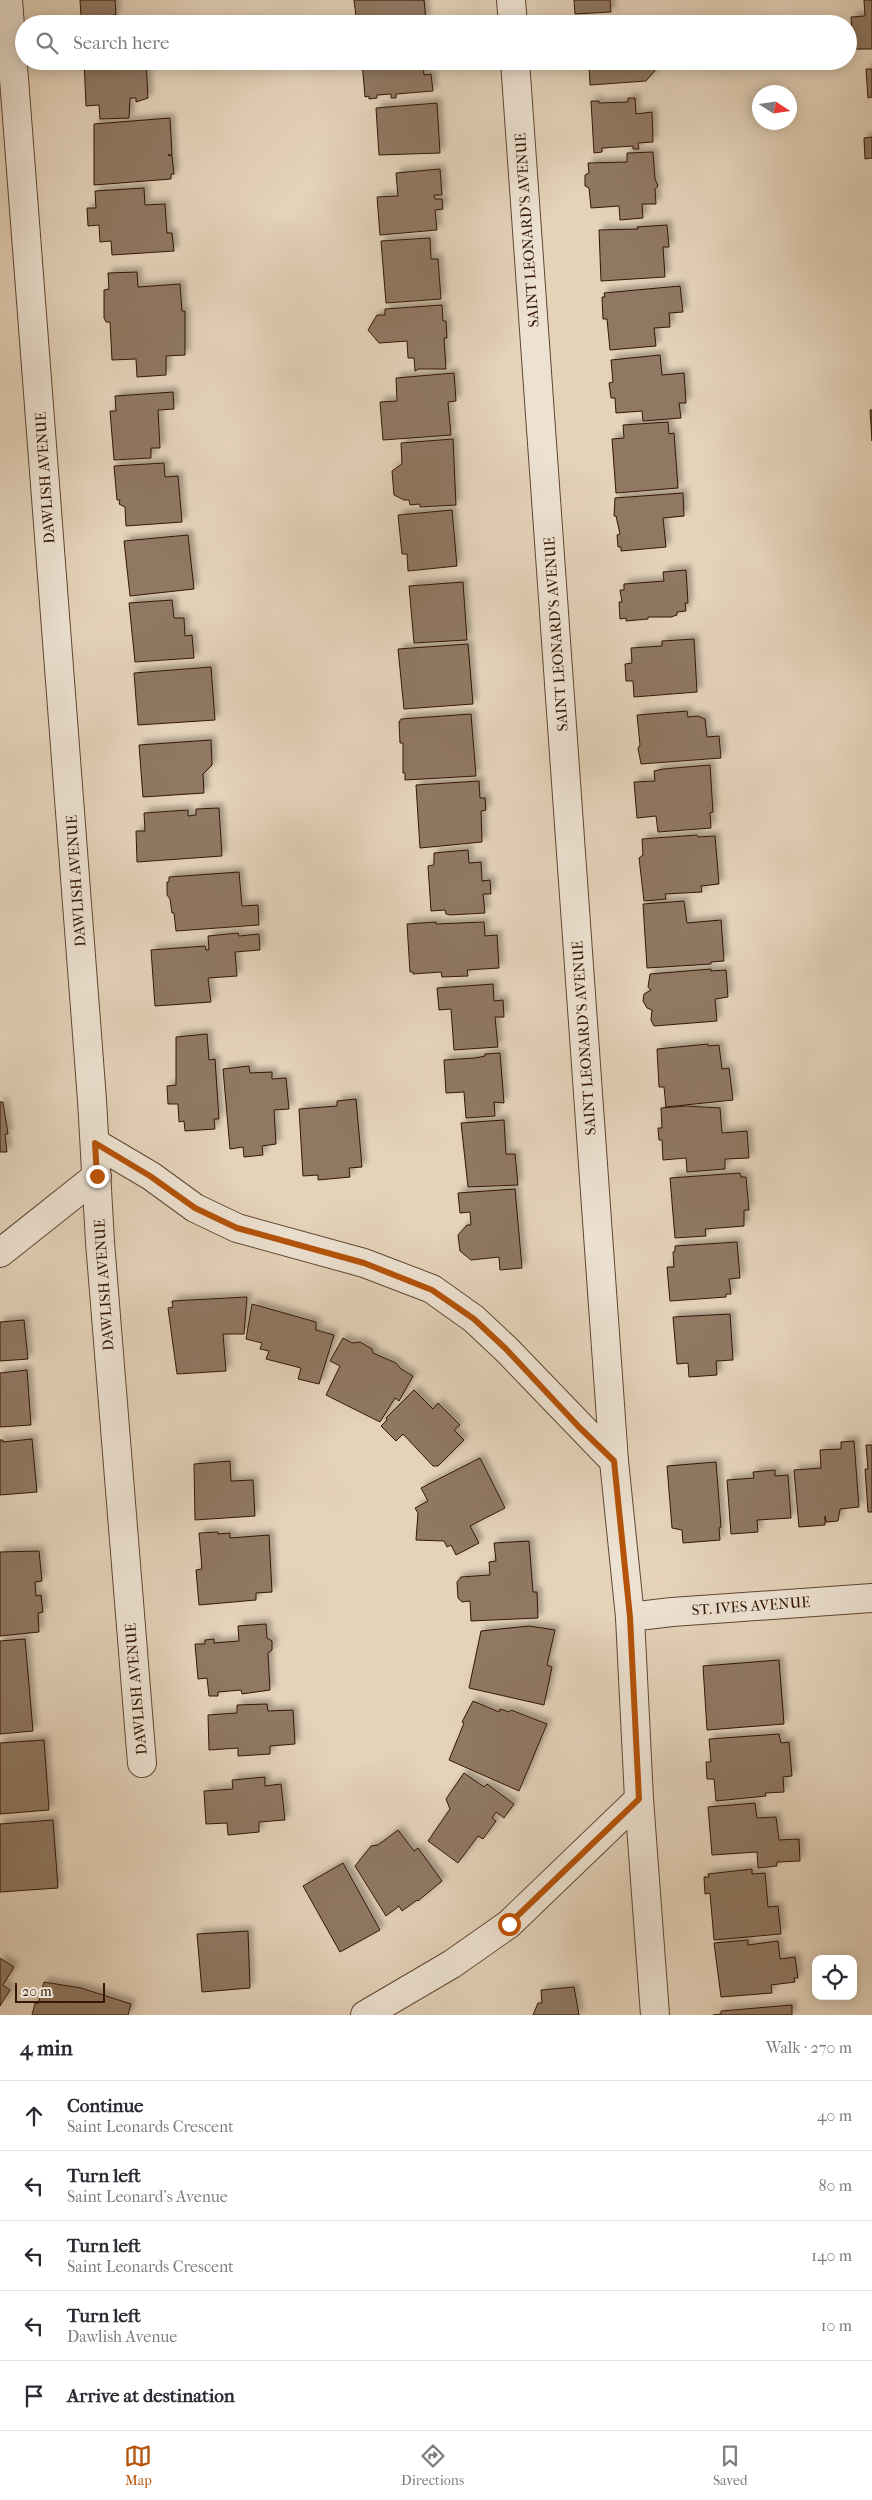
<!DOCTYPE html>
<meta charset="utf-8">
<style>
:root{--surface:#fff;--page:#f2f2f3;--text:#2b2b33;--muted:#7c7c81;--line:#e1e1e2;--accent:#b45309}
body{margin:0;font-family:"IM FELL French Canon",serif;background:var(--page);color:var(--text)}
.controls{position:absolute;right:15px;bottom:15px;display:grid;overflow:hidden;border-radius:10px;box-shadow:0 2px 12px #0003}
.controls button{width:45px;height:45px;display:grid;place-items:center;padding:0;border:0;border-bottom:1px solid var(--line);background:var(--surface);color:var(--text);font:25px sans-serif}
.compass{position:absolute;left:752px;top:85px;width:45px;height:45px;border-radius:50%;background:var(--surface);box-shadow:0 2px 12px #0003;rotate:102deg}
.scale{position:absolute;left:15px;bottom:12px;width:90px;box-sizing:border-box;padding-left:5px;border:2px solid #341704;border-top:0;font-size:14px;line-height:18px;white-space:nowrap;color:#341704;-webkit-text-stroke:4px #ede2d2;paint-order:stroke}
.stop{position:absolute;width:15px;height:15px;margin:-11px;border:4px solid #b45309;border-radius:50%;background:#fff}
.stop.end{background:#b45309;border-color:#fff;box-shadow:0 1px 5px #0008}
.list{margin:0;padding:0;list-style:none}
h2{display:flex;justify-content:space-between;align-items:center;height:65px;margin:0;padding:0 20px;font-size:21px}
h2 small{font-size:16px;font-weight:400;color:var(--muted)}
.list li{display:grid;grid-template-columns:32px 1fr auto;gap:15px;align-items:center;box-sizing:border-box;height:70px;padding:0 20px;border-top:1px solid var(--line)}
.list b{display:block;font-size:19px;white-space:nowrap}
.list p{margin:0;font-size:16px;white-space:nowrap;color:var(--muted)}
.list em{font-size:16px;font-style:normal;color:var(--muted)}
.icon{flex:none;width:28px;height:28px;fill:none;stroke:currentColor;stroke-width:2;stroke-linecap:round;stroke-linejoin:round}
.map{position:relative;flex:none;width:872px;height:2015px;overflow:hidden}
.search{position:absolute;background:var(--surface);box-shadow:0 2px 12px #0003;left:15px;right:15px;top:15px;height:55px;display:flex;align-items:center;gap:12px;box-sizing:border-box;padding:0 18px;border-radius:28px;color:var(--muted);font-size:19px}
.sheet{height:415px;background:var(--surface)}
nav{display:flex;justify-content:space-around;align-items:center;box-sizing:border-box;height:70px;border-top:1px solid var(--line);background:var(--surface);font-size:14px;color:var(--muted)}
nav a{display:grid;justify-items:center;gap:2px}
nav .on{color:var(--accent)}
.map>svg:first-child{display:block}
</style>
<div class="map">
<svg width="872" height="2015" viewBox="0 0 872 2015">
<defs>
<filter id="shadow"><feDropShadow dx="4.5" dy="-4.5" stdDeviation="2.5" flood-color="#0004"/></filter>
</defs>
<rect width="100%" height="100%" fill="#e4d2b9"/>
<filter id="stains"><feTurbulence type="fractalNoise" baseFrequency=".004" numOctaves="4"/><feColorMatrix values="0 0 0 0 .2 0 0 0 0 .09 0 0 0 0 .02 0 0 0 .5 -.17"/></filter>
<radialGradient id="worn" r=".72"><stop offset=".6" stop-color="#630" stop-opacity="0"/><stop offset="1" stop-color="#630" stop-opacity=".3"/></radialGradient>
<!-- building -->
<g fill="#907862" stroke="#341704" filter="url(#shadow)">
<polygon points="80,0 115,0 116,15 113,15 113,21 90,23 89,17 81,17"/>
<polygon points="354,0 424,0 426,20 357,24"/>
<polygon points="574,0 610,0 611,12 575,14"/>
<polygon points="864,0 872,0 872,49 853,49 851,17 865,16"/>
<polygon points="84,61 146,61 148,98 136,102 136,98 130,98 129,118 100,119 99,105 86,106"/>
<polygon points="362,61 423,61 424,75 431,74 433,91 396,94 396,98 391,98 391,94 377,95 377,98 369,99 369,96 365,97"/>
<polygon points="582,61 663,61 646,81 590,85 589,64 582,65"/>
<polygon points="866,69 872,69 872,97 868,98"/>
<polygon points="628,98 635,98 636,114 652,112 653,142 638,143 639,149 633,149 633,146 602,148 602,152 594,153 591,101 599,101 599,103 628,102"/>
<polygon points="437,103 440,153 379,155 376,108"/>
<polygon points="170,118 172,155 168,155 172,156 174,174 171,174 171,179 94,185 94,124"/>
<polygon points="872,137 872,158 865,159 864,138"/>
<polygon points="653,152 655,179 658,186 655,189 656,204 642,204 643,218 620,220 619,206 591,208 589,188 585,186 585,175 589,173 588,163 627,162 627,153"/>
<polygon points="440,169 442,195 434,195 435,199 442,199 443,209 435,210 437,230 380,235 377,197 398,196 396,173"/>
<polygon points="144,188 145,205 165,204 167,233 172,233 174,251 112,255 111,241 100,242 99,225 88,226 87,208 96,208 95,191"/>
<polygon points="667,225 669,247 663,247 665,277 601,281 599,230 638,229 637,227"/>
<polygon points="430,238 431,259 438,259 441,299 386,303 381,241"/>
<polygon points="137,272 138,287 180,284 182,311 185,311 185,355 166,356 166,375 137,377 136,359 112,360 110,322 106,322 104,318 104,290 109,289 108,273"/>
<polygon points="680,286 683,312 669,313 670,327 654,328 656,346 610,350 607,319 603,319 602,297 605,297 604,293"/>
<polygon points="442,305 443,321 446,321 447,338 444,338 446,369 419,369 415,371 414,358 408,358 407,341 379,343 368,330 377,315 385,315 385,309"/>
<polygon points="660,355 662,375 684,373 686,403 679,403 681,418 643,421 642,411 616,413 615,398 611,398 609,383 613,382 611,360"/>
<polygon points="454,373 456,401 448,402 451,435 383,440 380,402 397,401 396,378"/>
<polygon points="173,392 174,409 158,410 160,448 151,448 151,458 114,460 110,411 116,411 115,396"/>
<polygon points="870,410 872,410 872,441"/>
<polygon points="668,422 669,434 674,433 678,488 616,493 612,439 624,438 623,425"/>
<polygon points="453,439 456,505 420,507 420,504 410,505 409,500 404,500 394,495 392,471 402,464 401,443"/>
<polygon points="164,463 165,477 178,476 182,522 126,526 125,507 119,504 120,500 117,500 114,466"/>
<polygon points="683,493 684,516 663,518 666,547 621,551 621,547 618,547 617,535 620,534 616,516 614,516 615,498"/>
<polygon points="452,510 457,566 408,571 407,554 402,554 398,515"/>
<polygon points="188,535 194,589 130,596 124,541"/>
<polygon points="686,570 688,603 685,603 686,611 677,612 677,615 671,617 648,617 648,619 626,621 626,618 620,619 619,602 622,602 620,590 624,590 624,584 664,581 663,572"/>
<polygon points="463,582 467,640 414,643 409,586"/>
<polygon points="172,600 174,618 184,618 185,636 192,635 194,658 135,662 129,603"/>
<polygon points="694,639 697,692 634,697 633,681 626,681 625,664 632,663 631,648 662,646 662,641"/>
<polygon points="468,644 473,704 404,709 398,649"/>
<polygon points="211,667 215,720 138,725 134,673"/>
<polygon points="687,711 688,717 698,716 705,719 707,737 719,736 721,758 641,764 638,748 640,745 637,715"/>
<polygon points="471,714 476,776 405,780 405,773 403,773 403,743 400,743 399,722 401,719"/>
<polygon points="211,740 212,765 203,774 204,793 143,797 139,745"/>
<polygon points="710,765 713,812 710,813 711,828 658,832 656,816 637,818 634,782 655,781 654,771 663,769"/>
<polygon points="479,781 480,798 485,798 486,810 481,811 482,842 420,848 416,785"/>
<polygon points="219,808 222,856 137,862 136,831 145,831 144,813 188,810 188,816 196,815 196,809"/>
<polygon points="697,835 698,837 715,836 719,884 701,886 702,892 665,894 666,899 644,901 639,858 643,855 642,839"/>
<polygon points="468,850 469,863 481,862 482,881 490,880 491,894 483,894 485,913 450,915 446,914 445,910 431,911 428,866 434,865 434,853"/>
<polygon points="239,872 242,906 258,905 259,925 176,931 174,913 172,913 170,899 167,895 167,882 169,882 169,877"/>
<polygon points="684,901 687,923 721,920 724,961 711,962 711,964 647,968 643,904"/>
<polygon points="436,922 436,924 484,922 485,936 497,935 499,968 467,970 468,976 442,977 441,972 413,974 413,972 410,972 407,924"/>
<polygon points="238,933 239,936 259,934 260,950 235,952 237,976 208,978 211,1002 155,1006 151,950 205,946 206,950 209,950 208,936"/>
<polygon points="711,969 711,971 726,970 728,997 715,999 717,1021 654,1026 651,1020 652,1010 647,1008 643,1001 644,994 651,990 648,987 650,974"/>
<polygon points="493,984 494,1001 503,1000 504,1017 495,1017 498,1047 454,1050 451,1009 439,1010 437,988"/>
<polygon points="207,1034 209,1060 215,1059 219,1119 214,1119 215,1129 185,1131 184,1121 179,1122 178,1104 168,1104 167,1086 176,1085 176,1037"/>
<polygon points="708,1044 708,1046 719,1045 722,1069 729,1068 733,1100 666,1107 664,1087 659,1087 657,1049"/>
<polygon points="500,1053 504,1103 494,1102 495,1116 466,1118 464,1092 446,1093 444,1060 475,1058 485,1056 485,1054"/>
<polygon points="249,1066 250,1073 272,1072 272,1079 286,1078 289,1109 274,1110 276,1144 262,1146 263,1155 244,1157 243,1147 230,1149 223,1069"/>
<polygon points="356,1099 362,1167 349,1168 350,1177 318,1180 318,1175 303,1176 299,1109 337,1106 337,1101"/>
<polygon points="0,1102 3,1102 8,1134 5,1134 7,1152 0,1152"/>
<polygon points="686,1106 720,1108 722,1133 747,1131 749,1158 725,1159 725,1169 687,1172 686,1158 663,1160 662,1140 659,1140 658,1128 662,1128 661,1108"/>
<polygon points="504,1120 506,1154 515,1154 518,1185 468,1187 461,1123"/>
<polygon points="740,1173 741,1177 746,1177 749,1210 744,1210 744,1226 705,1229 706,1236 675,1238 670,1178"/>
<polygon points="515,1189 522,1268 500,1270 499,1257 471,1260 460,1251 458,1235 467,1225 471,1225 470,1212 460,1213 458,1193"/>
<polygon points="737,1242 740,1278 729,1279 731,1294 726,1294 726,1297 670,1301 667,1267 674,1267 673,1252 675,1251 675,1246"/>
<polygon points="247,1297 244,1334 223,1334 226,1371 177,1374 168,1308 173,1307 172,1301"/>
<polygon points="252,1304 316,1322 316,1330 334,1335 319,1384 298,1379 301,1368 266,1359 269,1351 260,1349 262,1343 246,1339"/>
<polygon points="730,1314 733,1360 716,1361 717,1375 689,1377 688,1363 677,1364 673,1317"/>
<polygon points="24,1320 28,1359 0,1361 0,1322"/>
<polygon points="343,1338 352,1343 360,1342 372,1349 373,1353 396,1363 401,1369 413,1376 399,1401 395,1398 380,1422 326,1395 340,1366 330,1361"/>
<polygon points="27,1370 31,1425 0,1427 0,1373"/>
<polygon points="414,1390 433,1409 438,1403 460,1425 454,1430 464,1440 438,1466 433,1466 403,1434 396,1441 381,1426 387,1420 386,1418"/>
<polygon points="32,1439 37,1492 0,1495 0,1440 3,1440 3,1442"/>
<polygon points="854,1441 859,1507 840,1509 838,1521 826,1522 825,1516 825,1525 799,1527 794,1470 821,1468 820,1450 841,1449 841,1442"/>
<polygon points="866,1445 872,1445 872,1512 868,1512 865,1469 868,1469"/>
<polygon points="480,1458 505,1508 470,1526 479,1543 456,1555 451,1545 447,1547 444,1541 416,1540 418,1513 415,1508 428,1501 421,1488"/>
<polygon points="230,1461 231,1481 253,1480 255,1516 195,1520 194,1464"/>
<polygon points="716,1462 721,1527 719,1528 720,1540 683,1543 682,1530 672,1528 667,1466"/>
<polygon points="775,1470 775,1476 788,1475 791,1518 757,1520 758,1532 731,1534 727,1480 754,1478 753,1472"/>
<polygon points="218,1532 218,1534 230,1533 230,1538 269,1535 272,1592 256,1593 256,1600 199,1605 196,1570 202,1569 199,1533"/>
<polygon points="529,1541 533,1592 537,1592 538,1618 471,1621 470,1601 462,1602 458,1598 457,1582 461,1577 490,1575 489,1562 496,1561 494,1543"/>
<polygon points="39,1551 42,1581 35,1582 36,1596 41,1595 43,1612 38,1613 39,1632 0,1636 0,1552"/>
<polygon points="266,1624 267,1638 272,1641 272,1650 268,1653 270,1690 242,1694 241,1690 218,1692 218,1696 209,1696 207,1678 198,1679 195,1644 205,1644 205,1640 214,1639 214,1643 239,1641 238,1626"/>
<polygon points="529,1626 555,1630 547,1665 552,1667 544,1705 469,1688 481,1631"/>
<polygon points="25,1639 33,1731 0,1734 0,1641"/>
<polygon points="779,1660 784,1724 707,1730 703,1666"/>
<polygon points="473,1701 499,1712 500,1709 509,1712 511,1710 547,1724 519,1791 449,1760 464,1723 462,1722"/>
<polygon points="267,1704 268,1711 293,1710 295,1744 270,1746 270,1754 238,1756 238,1748 209,1750 208,1715 237,1713 237,1705"/>
<polygon points="779,1734 781,1743 789,1742 792,1776 783,1777 784,1792 765,1793 766,1796 716,1801 714,1779 707,1779 706,1762 711,1762 709,1739"/>
<polygon points="44,1740 49,1810 0,1814 0,1743"/>
<polygon points="464,1773 484,1787 487,1784 514,1804 504,1818 496,1812 492,1818 496,1821 483,1839 478,1836 458,1863 428,1841 450,1809 446,1799"/>
<polygon points="265,1777 265,1786 281,1784 285,1820 259,1822 259,1832 228,1835 227,1823 206,1824 204,1791 233,1789 232,1780"/>
<polygon points="755,1803 757,1818 776,1817 779,1840 799,1839 800,1861 777,1862 777,1866 758,1868 757,1852 712,1855 708,1807"/>
<polygon points="53,1820 58,1888 0,1892 0,1824"/>
<polygon points="398,1830 414,1851 418,1848 442,1881 418,1901 417,1900 402,1911 399,1906 386,1916 355,1866 371,1846 378,1845"/>
<polygon points="343,1863 380,1930 340,1952 303,1886"/>
<polygon points="752,1869 752,1874 765,1873 768,1907 778,1906 781,1934 714,1940 710,1893 705,1894 704,1877 709,1877 708,1874"/>
<polygon points="248,1931 250,1988 202,1992 197,1934"/>
<polygon points="748,1940 748,1945 778,1941 780,1959 795,1957 798,1978 794,1978 795,1982 771,1985 772,1993 721,1997 714,1943"/>
<polygon points="0,1958 14,1967 3,1985 10,1990 0,2006"/>
<polygon points="44,1982 81,1988 131,2004 128,2015 32,2015 35,2003 38,2004"/>
<polygon points="574,1987 579,2015 533,2015 538,2003 542,2003 541,1990"/>
<polygon points="792,2005 792,2015 713,2015 721,2014 721,2011"/>
</g>
<g fill="none" stroke-linecap="round" stroke-linejoin="round">
<!-- minor casing -->
<g stroke="#604631" stroke-width="30">
<g id="minor">
<polyline points="8,0 92,1100 100,1242 142,1763"/>
<polyline points="511,0 513,24"/>
<polyline points="515,61 614,1461 630,1617 639,1799 655,2015"/>
<polyline points="95,1143 151,1176 195,1208 237,1228 364,1263 432,1289 474,1319 506,1349 614,1461"/>
<polyline points="0,1253 97,1176"/>
<polyline points="630,1617 672,1612 872,1598"/>
<polyline points="365,2015 452,1964 509,1924 639,1799"/>
</g>
</g>
<!-- minor -->
<use href="#minor" stroke="#ede2d2" stroke-width="28"/>
</g>
<g fill="none" stroke-linecap="round" stroke-linejoin="round">
<!-- route -->
<polyline stroke="#b45309" stroke-width="6" points="97,1176 95,1143 150,1176 195,1208 237,1228 364,1263 432,1290 474,1319 506,1349 579,1427 614,1461 630,1617 639,1799 509,1924"/>
</g>
<g text-anchor="middle" stroke-width="5" stroke-linejoin="round" paint-order="stroke">
<!-- street labels -->
<g font-size="15" fill="#341704" stroke="#ede2d2">
<text transform="translate(527 230) rotate(-94)" y="5">SAINT LEONARD'S AVENUE</text>
<text transform="translate(45 478) rotate(-94)" y="5">DAWLISH AVENUE</text>
<text transform="translate(556 634) rotate(-94)" y="5">SAINT LEONARD'S AVENUE</text>
<text transform="translate(76 881) rotate(-94)" y="5">DAWLISH AVENUE</text>
<text transform="translate(584 1038) rotate(-94)" y="5">SAINT LEONARD'S AVENUE</text>
<text transform="translate(104 1285) rotate(-94)" y="5">DAWLISH AVENUE</text>
<text transform="translate(751 1606) rotate(-4)" y="5">ST. IVES AVENUE</text>
<text transform="translate(136 1689) rotate(-95)" y="5">DAWLISH AVENUE</text>
</g>
</g>
<rect width="100%" height="100%" filter="url(#stains)"/>
<rect width="100%" height="100%" fill="url(#worn)"/>
</svg>
<div class="controls">
<button><svg class="icon" aria-label="locate" viewBox="0 0 24 24"><circle cx="12" cy="12" r="6"/><path d="M12 2v4M12 18v4M2 12h4M18 12h4"/></svg></button>
</div>
<svg class="compass" viewBox="-18 -18 36 36"><path d="M0-13l5 13h-10z" fill="#e53935"/><path d="M0 13l5-13h-10z" fill="#7c7c81"/></svg>
<div class="scale">20 m</div>
<div class="stop" style="left:509px;top:1924px"></div>
<div class="stop end" style="left:97px;top:1176px"></div>
<div class="search"><svg class="icon" aria-label="search" viewBox="0 0 24 24"><circle cx="10" cy="10" r="6"/><path d="M15 15l6 6"/></svg>Search here</div>
</div>
<section class="sheet">
<h2>4 min<small>Walk · 270 m</small></h2>
<ul class="list">
<li><svg class="icon" aria-label="ahead" viewBox="0 0 24 24"><path d="M12 20V5M6 11l6-6 6 6"/></svg><div><b>Continue</b><p>Saint Leonards Crescent</p></div><em>40 m</em></li>
<li><svg class="icon" aria-label="left" viewBox="0 0 24 24"><path d="M17 20v-9H6M10 6l-5 5 5 5"/></svg><div><b>Turn left</b><p>Saint Leonard's Avenue</p></div><em>80 m</em></li>
<li><svg class="icon" aria-label="left" viewBox="0 0 24 24"><path d="M17 20v-9H6M10 6l-5 5 5 5"/></svg><div><b>Turn left</b><p>Saint Leonards Crescent</p></div><em>140 m</em></li>
<li><svg class="icon" aria-label="left" viewBox="0 0 24 24"><path d="M17 20v-9H6M10 6l-5 5 5 5"/></svg><div><b>Turn left</b><p>Dawlish Avenue</p></div><em>10 m</em></li>
<li><svg class="icon" aria-label="arrive" viewBox="0 0 24 24"><path d="M6 21V4h12l-3 4 3 4H6"/></svg><div><b>Arrive at destination</b></div></li>
</ul>
</section>
<nav>
<a class="on"><svg class="icon" aria-label="map" viewBox="0 0 24 24"><path d="M3 6l6-2 6 2 6-2v14l-6 2-6-2-6 2zM9 4v14M15 6v14"/></svg>Map</a>
<a><svg class="icon" aria-label="directions" viewBox="0 0 24 24"><path d="M12 3l9 9-9 9-9-9zM9 14v-3h6M13 9l2 2-2 2"/></svg>Directions</a>
<a><svg class="icon" aria-label="saved" viewBox="0 0 24 24"><path d="M7 4h10v16l-5-4-5 4z"/></svg>Saved</a>
</nav>
